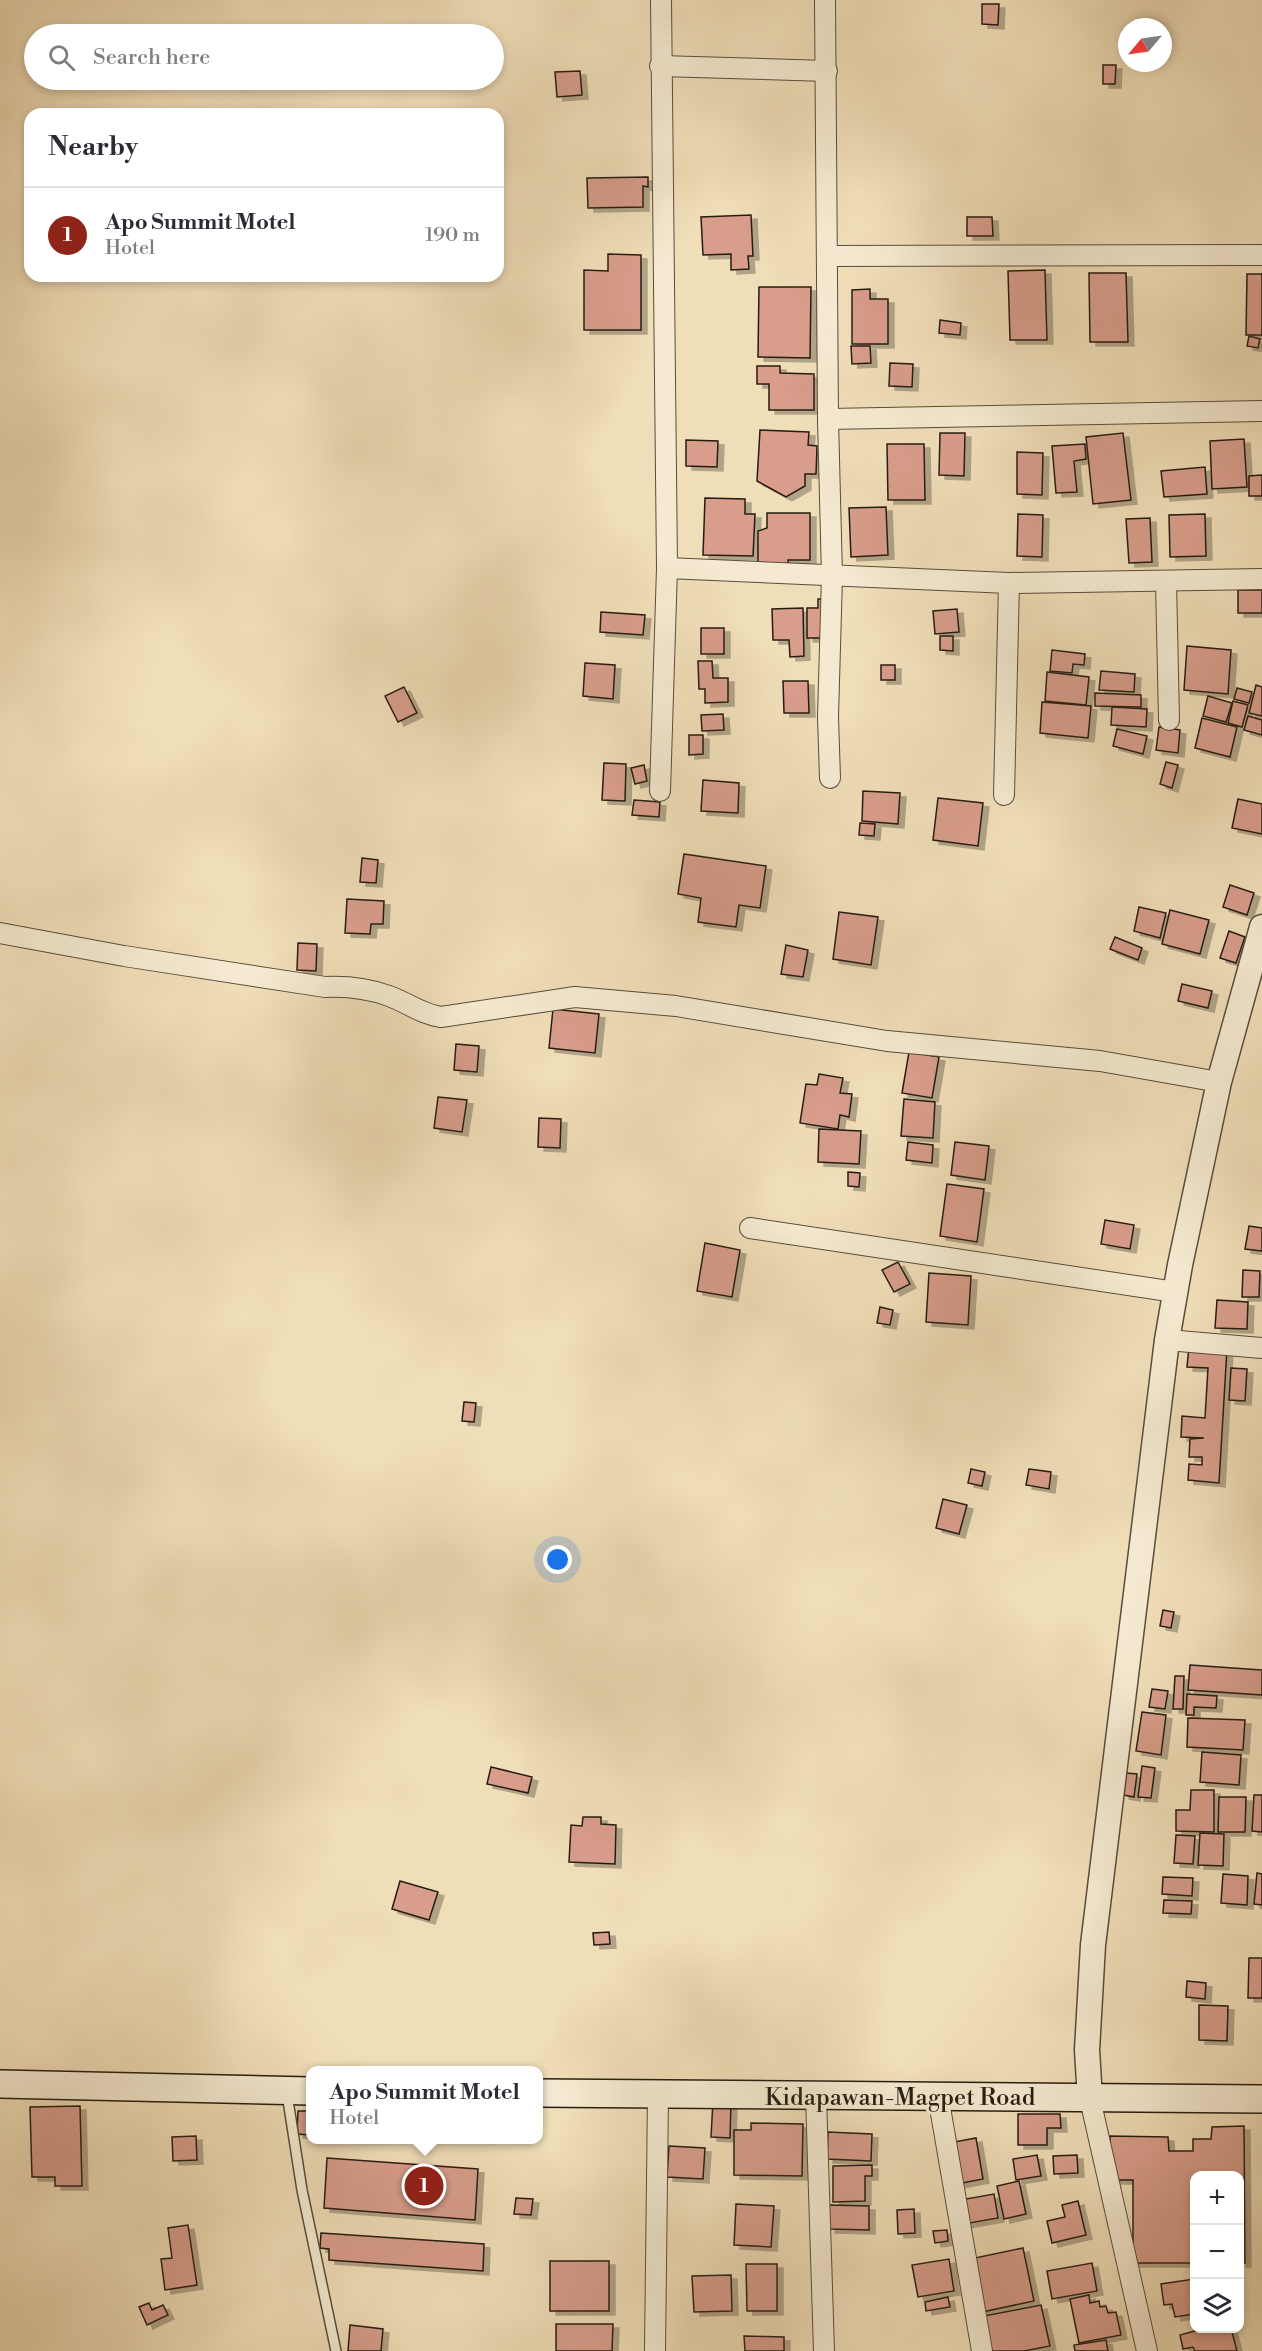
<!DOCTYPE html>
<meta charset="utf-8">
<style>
:root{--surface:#fff;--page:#f7f7f7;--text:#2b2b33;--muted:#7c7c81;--line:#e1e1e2;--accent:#8f2418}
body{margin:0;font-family:"Libre Bodoni",serif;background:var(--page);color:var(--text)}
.controls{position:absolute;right:18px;bottom:18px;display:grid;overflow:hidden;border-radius:12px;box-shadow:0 3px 9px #0003}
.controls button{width:54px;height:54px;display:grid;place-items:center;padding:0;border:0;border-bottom:2px solid var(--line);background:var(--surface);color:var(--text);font:30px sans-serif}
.compass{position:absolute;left:1118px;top:18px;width:54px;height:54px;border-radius:50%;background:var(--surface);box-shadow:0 3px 9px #0003;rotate:241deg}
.you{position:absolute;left:558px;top:1560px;width:21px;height:21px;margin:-15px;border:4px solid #fff;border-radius:50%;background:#1a73e8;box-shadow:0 0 0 9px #1a73e833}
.badge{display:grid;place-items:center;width:39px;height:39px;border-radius:50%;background:var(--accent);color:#fff;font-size:20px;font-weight:700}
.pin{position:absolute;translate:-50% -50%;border:3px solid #fff;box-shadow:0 2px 6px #0006}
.popup{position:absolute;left:306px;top:2066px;width:237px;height:78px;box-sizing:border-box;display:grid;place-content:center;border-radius:12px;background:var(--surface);filter:drop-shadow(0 2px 4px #0005);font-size:20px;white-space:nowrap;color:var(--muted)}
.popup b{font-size:22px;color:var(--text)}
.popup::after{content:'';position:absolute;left:50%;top:100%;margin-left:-12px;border:12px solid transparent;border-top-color:var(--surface)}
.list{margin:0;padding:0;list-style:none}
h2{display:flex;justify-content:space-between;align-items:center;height:78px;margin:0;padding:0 24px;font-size:26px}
h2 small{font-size:20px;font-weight:400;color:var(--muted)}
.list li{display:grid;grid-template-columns:39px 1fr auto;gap:18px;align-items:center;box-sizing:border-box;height:96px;padding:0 24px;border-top:2px solid var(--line)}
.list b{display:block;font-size:22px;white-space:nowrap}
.list p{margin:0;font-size:20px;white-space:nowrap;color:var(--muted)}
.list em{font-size:20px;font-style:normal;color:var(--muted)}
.icon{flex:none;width:33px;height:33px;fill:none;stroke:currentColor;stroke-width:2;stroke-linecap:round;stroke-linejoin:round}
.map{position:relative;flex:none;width:1262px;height:2351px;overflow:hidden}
.search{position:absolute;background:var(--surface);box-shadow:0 3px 9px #0003;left:24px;top:24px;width:480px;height:66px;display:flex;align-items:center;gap:15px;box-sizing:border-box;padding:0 21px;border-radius:33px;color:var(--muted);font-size:22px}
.panel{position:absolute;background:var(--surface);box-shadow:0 3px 9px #0003;left:24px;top:108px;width:480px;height:174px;border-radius:18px}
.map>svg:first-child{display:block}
</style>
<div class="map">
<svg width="1262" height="2351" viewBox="0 0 1262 2351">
<defs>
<filter id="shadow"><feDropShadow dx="6" dy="4" stdDeviation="0" flood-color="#0004"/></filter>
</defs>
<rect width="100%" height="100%" fill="#f0deb8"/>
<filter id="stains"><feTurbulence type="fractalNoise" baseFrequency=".00333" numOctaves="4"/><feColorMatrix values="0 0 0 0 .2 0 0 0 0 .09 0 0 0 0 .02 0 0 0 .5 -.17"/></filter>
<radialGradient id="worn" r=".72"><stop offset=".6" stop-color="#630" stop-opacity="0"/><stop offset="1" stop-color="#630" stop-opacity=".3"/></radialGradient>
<!-- building -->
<g fill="#d89d8b" stroke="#261d12" stroke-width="1.5" filter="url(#shadow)">
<polygon points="982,4 999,4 998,25 982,24"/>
<polygon points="1103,65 1116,65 1115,84 1103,84"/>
<polygon points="580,71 582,95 557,97 555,72"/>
<polygon points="648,177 648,187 643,186 643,207 588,208 587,178"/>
<polygon points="751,215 753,256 748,256 749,269 731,270 731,254 703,255 701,217"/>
<polygon points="967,217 992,217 993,236 967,236"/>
<polygon points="608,254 641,255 641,330 584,330 584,270 608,271"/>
<polygon points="1045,270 1047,340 1010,340 1008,271"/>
<polygon points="1089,273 1126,273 1128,342 1090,342"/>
<polygon points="1247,274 1262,274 1262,335 1246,335"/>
<polygon points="759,287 811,287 810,358 758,357"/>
<polygon points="870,289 870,299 888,299 888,344 852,344 852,290"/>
<polygon points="940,320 961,323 960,335 939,333"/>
<polygon points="1249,336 1260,339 1258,348 1247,346"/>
<polygon points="851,346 870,346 871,363 852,364"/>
<polygon points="890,363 913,364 912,387 889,386"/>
<polygon points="757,366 780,366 780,373 814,374 814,410 769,410 769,384 757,384"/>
<polygon points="760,430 809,432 808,445 817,446 816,474 805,474 805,486 786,497 757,481"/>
<polygon points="940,433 965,433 964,476 939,475"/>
<polygon points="1123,433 1131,500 1093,504 1086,437"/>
<polygon points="1244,439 1247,487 1212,489 1210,441"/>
<polygon points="686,440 718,441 717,467 686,466"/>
<polygon points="887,444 924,444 925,500 888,500"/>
<polygon points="1085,444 1086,459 1074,461 1077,492 1056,493 1052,446"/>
<polygon points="1017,452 1043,453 1042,495 1017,494"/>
<polygon points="1205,467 1207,494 1164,497 1161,471"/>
<polygon points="1262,475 1262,496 1249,496 1249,476"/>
<polygon points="705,498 745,499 745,514 755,514 753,556 703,555"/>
<polygon points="886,507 888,555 851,557 849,508"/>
<polygon points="767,513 810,513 810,560 788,560 788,568 758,568 758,531 767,528"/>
<polygon points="1018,514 1043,515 1042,557 1017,556"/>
<polygon points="1205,514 1206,556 1170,557 1169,515"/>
<polygon points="1150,518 1152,562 1129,563 1126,519"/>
<rect x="1238" y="590" width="24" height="23"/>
<polygon points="818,599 829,599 829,638 807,638 807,608 818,608"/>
<polygon points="803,608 804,656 790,657 789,640 773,640 772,609"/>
<polygon points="957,609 959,632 935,634 933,611"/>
<polygon points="601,612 645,615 643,635 600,632"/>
<rect x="701" y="628" width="23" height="26"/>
<polygon points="940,636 953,636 953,651 940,650"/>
<polygon points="1187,646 1231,650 1228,694 1184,690"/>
<polygon points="1052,650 1085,654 1084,665 1073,664 1072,673 1050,671"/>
<polygon points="698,661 712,661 713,678 728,678 728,702 705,703 705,689 699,689"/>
<polygon points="585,663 615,665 613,699 583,696"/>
<rect x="881" y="665" width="14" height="15"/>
<polygon points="1101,671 1135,674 1134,692 1099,690"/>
<polygon points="1047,672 1089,677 1086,705 1045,701"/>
<polygon points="783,681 808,681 809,713 784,713"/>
<polygon points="1256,685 1262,687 1262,716 1249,713"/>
<polygon points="404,687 417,713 398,722 385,696"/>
<polygon points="1237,688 1252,692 1249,703 1234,699"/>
<polygon points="1095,693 1141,695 1141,707 1095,706"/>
<polygon points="1208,696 1232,703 1226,722 1203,716"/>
<polygon points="1233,701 1248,705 1242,727 1228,723"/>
<polygon points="1042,702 1091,706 1088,738 1040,733"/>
<polygon points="1112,707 1147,709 1146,727 1111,725"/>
<polygon points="723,714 724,730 702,731 701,715"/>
<polygon points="1248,716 1262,720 1262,735 1244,730"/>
<polygon points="1202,718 1237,727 1230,757 1195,748"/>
<polygon points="1159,727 1180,730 1178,753 1156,750"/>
<polygon points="1117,729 1147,736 1143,754 1113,746"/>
<polygon points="689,735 703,735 703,754 689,755"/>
<polygon points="1166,762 1178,765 1172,788 1160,784"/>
<polygon points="604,763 626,764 625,801 602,800"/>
<polygon points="644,765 647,781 635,784 631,768"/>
<polygon points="703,780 739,783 738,813 701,811"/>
<polygon points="863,791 900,793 898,824 862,821"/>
<polygon points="938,798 983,803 978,846 933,840"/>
<polygon points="1238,799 1262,804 1262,834 1232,828"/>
<polygon points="634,800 660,802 659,817 632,815"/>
<polygon points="860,823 875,824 874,836 859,835"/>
<polygon points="684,854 766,866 760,908 739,905 736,927 698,922 701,898 678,894"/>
<polygon points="362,858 378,860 376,883 360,882"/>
<polygon points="1230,885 1254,893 1247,915 1223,907"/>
<polygon points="347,899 384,901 383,924 371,924 370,934 345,933"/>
<polygon points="1139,907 1166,913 1160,938 1134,931"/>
<polygon points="1170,910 1209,920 1200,954 1162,944"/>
<polygon points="839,912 878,917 871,965 833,959"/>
<polygon points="1229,931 1245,937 1236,963 1220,958"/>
<polygon points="1115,937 1142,948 1138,960 1110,949"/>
<polygon points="298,943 317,944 316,971 297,970"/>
<polygon points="786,945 808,950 803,977 781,974"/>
<polygon points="1182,984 1212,991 1208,1008 1178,1001"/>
<polygon points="553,1009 599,1014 595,1053 549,1048"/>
<polygon points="456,1044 479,1046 477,1072 454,1070"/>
<polygon points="909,1052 939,1057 932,1098 902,1093"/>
<polygon points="819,1074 843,1078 840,1093 852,1094 849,1117 840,1115 838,1129 800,1123 806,1084 817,1085"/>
<polygon points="438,1097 467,1100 462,1132 434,1128"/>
<polygon points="904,1099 935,1102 933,1138 901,1136"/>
<polygon points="539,1118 561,1119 560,1148 538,1147"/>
<polygon points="819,1129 861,1131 859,1164 818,1162"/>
<polygon points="908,1142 933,1145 932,1163 906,1160"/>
<polygon points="955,1142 989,1146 985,1180 951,1175"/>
<polygon points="848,1172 860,1173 859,1187 848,1186"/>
<polygon points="947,1184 984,1189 977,1242 940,1236"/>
<polygon points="1105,1220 1134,1225 1130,1249 1101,1244"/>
<polygon points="1249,1226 1262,1228 1262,1251 1245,1249"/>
<polygon points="705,1243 740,1250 732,1297 697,1291"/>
<polygon points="898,1262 910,1284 894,1292 882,1270"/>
<polygon points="1243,1270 1260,1271 1259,1297 1242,1297"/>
<polygon points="929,1273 971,1276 968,1325 926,1322"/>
<polygon points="1217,1300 1248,1302 1247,1329 1215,1328"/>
<polygon points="880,1307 893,1310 890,1325 877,1323"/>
<polygon points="1189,1346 1227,1349 1219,1483 1188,1480 1189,1464 1202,1465 1202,1457 1189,1457 1190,1439 1204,1438 1181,1437 1182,1416 1205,1418 1208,1368 1187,1367"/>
<polygon points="1231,1368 1247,1369 1245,1401 1229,1400"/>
<polygon points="464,1402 476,1403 474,1422 462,1421"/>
<polygon points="971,1469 985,1472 982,1486 968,1483"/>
<polygon points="1029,1469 1051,1472 1049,1489 1026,1485"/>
<polygon points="943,1499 967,1505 959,1534 936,1528"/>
<polygon points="1163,1610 1174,1612 1171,1628 1160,1626"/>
<polygon points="1190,1665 1262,1670 1262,1695 1188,1690"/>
<polygon points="1175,1676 1184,1676 1183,1709 1173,1709"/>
<polygon points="1152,1689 1168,1691 1165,1709 1149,1707"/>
<polygon points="1187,1694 1217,1696 1216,1708 1194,1707 1194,1715 1186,1715"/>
<polygon points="1142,1712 1166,1715 1161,1755 1136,1751"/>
<polygon points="1188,1718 1245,1720 1243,1750 1187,1747"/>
<polygon points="1202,1752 1241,1755 1239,1785 1200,1782"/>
<polygon points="1142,1766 1155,1768 1151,1798 1138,1797"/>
<polygon points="491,1767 532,1777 528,1793 487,1784"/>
<polygon points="1126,1773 1137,1774 1134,1797 1123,1795"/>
<polygon points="1191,1790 1214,1790 1214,1832 1176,1831 1176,1810 1190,1810"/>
<polygon points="1254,1795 1262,1795 1262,1832 1252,1831"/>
<polygon points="1219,1797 1246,1797 1245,1832 1218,1832"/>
<polygon points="583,1817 601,1817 601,1824 616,1825 615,1864 569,1862 571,1825 582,1826"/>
<polygon points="1200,1833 1224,1834 1223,1866 1198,1865"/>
<polygon points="1176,1835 1195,1836 1193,1864 1174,1863"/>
<polygon points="1257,1873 1262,1874 1262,1905 1254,1904"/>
<polygon points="1223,1874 1248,1876 1247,1905 1221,1903"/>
<polygon points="1163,1877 1193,1878 1192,1896 1162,1894"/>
<polygon points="400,1881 438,1892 429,1920 392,1909"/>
<polygon points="1164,1900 1192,1901 1191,1914 1163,1913"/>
<polygon points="609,1932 610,1944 594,1945 593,1933"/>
<polygon points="1249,1958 1262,1958 1262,1998 1248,1998"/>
<polygon points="1187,1981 1206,1983 1205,1999 1186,1997"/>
<polygon points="1199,2005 1228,2006 1227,2041 1199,2040"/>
<polygon points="713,2101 731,2102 730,2138 711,2137"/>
<polygon points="80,2106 82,2186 55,2186 55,2177 32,2177 30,2107"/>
<polygon points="298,2111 310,2111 310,2135 297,2134"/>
<polygon points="1018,2114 1060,2114 1061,2128 1047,2128 1047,2145 1018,2145"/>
<polygon points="751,2123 803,2124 802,2176 734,2175 734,2130 751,2130"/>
<polygon points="1244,2126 1245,2263 1240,2263 1240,2176 1194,2176 1194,2263 1133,2263 1133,2180 1110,2180 1110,2136 1168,2137 1169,2151 1193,2151 1193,2139 1211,2139 1212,2127"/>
<polygon points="828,2132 872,2134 871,2161 827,2159"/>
<polygon points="196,2136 197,2160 173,2161 172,2137"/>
<polygon points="976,2138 983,2179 957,2184 949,2143"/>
<polygon points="669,2146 705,2148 703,2179 667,2177"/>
<polygon points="1037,2155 1041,2176 1016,2180 1013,2159"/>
<polygon points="1077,2155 1078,2173 1054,2174 1053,2156"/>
<polygon points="327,2158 478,2169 475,2220 324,2208"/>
<polygon points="872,2165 872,2176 865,2176 865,2201 833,2202 833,2166"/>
<polygon points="1019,2181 1026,2214 1004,2219 997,2186"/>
<polygon points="994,2194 998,2218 964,2224 960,2200"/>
<polygon points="516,2198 533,2199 531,2215 514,2214"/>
<polygon points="1078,2201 1086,2235 1052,2243 1047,2221 1065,2217 1062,2205"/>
<polygon points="736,2204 774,2206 771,2247 734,2245"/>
<polygon points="829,2205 869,2206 869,2230 829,2229"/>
<polygon points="914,2209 915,2233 898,2234 897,2210"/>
<polygon points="188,2225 197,2285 165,2290 161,2259 172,2258 168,2228"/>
<polygon points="947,2230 948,2241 935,2243 933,2231"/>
<polygon points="321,2233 484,2244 483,2271 329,2260 329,2249 320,2248"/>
<polygon points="1023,2248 1034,2301 982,2312 970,2259"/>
<polygon points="949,2259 954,2291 918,2297 912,2265"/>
<rect x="550" y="2261" width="59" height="50"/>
<polygon points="1092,2263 1097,2291 1052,2299 1047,2271"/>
<polygon points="746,2264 777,2264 777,2311 747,2311"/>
<polygon points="731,2275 732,2311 694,2312 692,2276"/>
<polygon points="1194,2279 1194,2314 1175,2317 1172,2304 1164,2305 1161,2284"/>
<polygon points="1089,2295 1090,2303 1099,2301 1100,2307 1106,2306 1108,2313 1116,2312 1121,2335 1079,2343 1070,2299"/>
<polygon points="948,2297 950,2307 926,2311 925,2302"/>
<polygon points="149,2303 152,2310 163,2305 168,2315 147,2325 139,2307"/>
<polygon points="1041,2305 1050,2346 1024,2351 992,2351 984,2316"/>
<polygon points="556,2324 613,2324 612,2351 556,2351"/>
<polygon points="350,2325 383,2329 381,2351 348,2351"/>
<polygon points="1206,2328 1231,2328 1237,2351 1195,2351 1193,2347 1183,2349 1180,2335"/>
<polygon points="744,2336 784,2337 784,2351 745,2351"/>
<polygon points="1106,2340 1108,2351 1075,2351 1074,2345"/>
</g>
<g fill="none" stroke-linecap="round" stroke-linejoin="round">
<!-- service casing -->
<g stroke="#584d3c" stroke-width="12">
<polyline id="service" points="287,2094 302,2190 336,2351"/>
</g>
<!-- minor casing -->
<g stroke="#584d3c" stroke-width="22">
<g id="minor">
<polyline points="825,0 828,419 832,576 828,717 830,778"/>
<polyline points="660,66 827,71"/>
<polyline points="828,256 1262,255"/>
<polyline points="828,419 1262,411"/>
<polyline points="667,568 1009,583 1262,579"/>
<polyline points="1166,581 1169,720"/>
<polyline points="660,791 667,568 661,0"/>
<polyline points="1004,795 1009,583"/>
<path d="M0 933 124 956 325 987C348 986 367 988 389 996 408 1003 421 1014 441 1017L575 997 676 1006 887 1041 1100 1061 1219 1082"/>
<polyline points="750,1228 1175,1292"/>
<polyline points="1167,1340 1262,1348"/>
<polyline points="938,2096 982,2351"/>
<polyline points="816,2097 824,2351"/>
<polyline points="1090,2099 1147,2351"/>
<polyline points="655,2351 658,2095"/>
</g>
</g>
<!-- tertiary casing -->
<g stroke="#584d3c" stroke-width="27">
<polyline id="tertiary" points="1090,2099 1087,2050 1093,1945 1167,1340 1180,1265 1219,1082 1262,927"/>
</g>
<!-- secondary casing -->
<g stroke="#261d12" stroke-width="30">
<g id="secondary">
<polyline points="0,2084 310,2091"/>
<polyline points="538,2093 1262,2099"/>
</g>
</g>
<!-- service -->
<use href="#service" stroke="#f5ead1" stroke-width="9"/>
<!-- minor -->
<use href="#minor" stroke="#f5ead1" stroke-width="20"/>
<!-- tertiary -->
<use href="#tertiary" stroke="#f5ead1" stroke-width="24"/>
<!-- secondary -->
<use href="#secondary" stroke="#f5ead1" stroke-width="27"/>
</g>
<g text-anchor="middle" stroke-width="6" stroke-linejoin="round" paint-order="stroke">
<!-- street labels -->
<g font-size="24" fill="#261d12" stroke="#f5ead1">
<text x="900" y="2105">Kidapawan-Magpet Road</text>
</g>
</g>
<rect width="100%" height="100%" filter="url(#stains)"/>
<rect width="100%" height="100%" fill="url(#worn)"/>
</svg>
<div class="controls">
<button>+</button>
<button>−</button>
<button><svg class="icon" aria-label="layers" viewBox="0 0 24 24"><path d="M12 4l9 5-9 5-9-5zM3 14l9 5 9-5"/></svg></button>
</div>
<svg class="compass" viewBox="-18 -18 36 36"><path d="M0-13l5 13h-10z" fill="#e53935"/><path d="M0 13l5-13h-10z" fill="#7c7c81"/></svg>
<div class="you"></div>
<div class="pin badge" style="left:424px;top:2186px">1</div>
<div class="popup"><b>Apo Summit Motel</b>Hotel</div>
<div class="search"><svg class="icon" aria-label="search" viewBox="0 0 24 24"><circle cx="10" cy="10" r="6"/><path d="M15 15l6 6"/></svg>Search here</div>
<section class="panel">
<h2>Nearby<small></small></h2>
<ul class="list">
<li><span class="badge">1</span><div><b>Apo Summit Motel</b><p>Hotel</p></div><em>190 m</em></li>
</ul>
</section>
</div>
